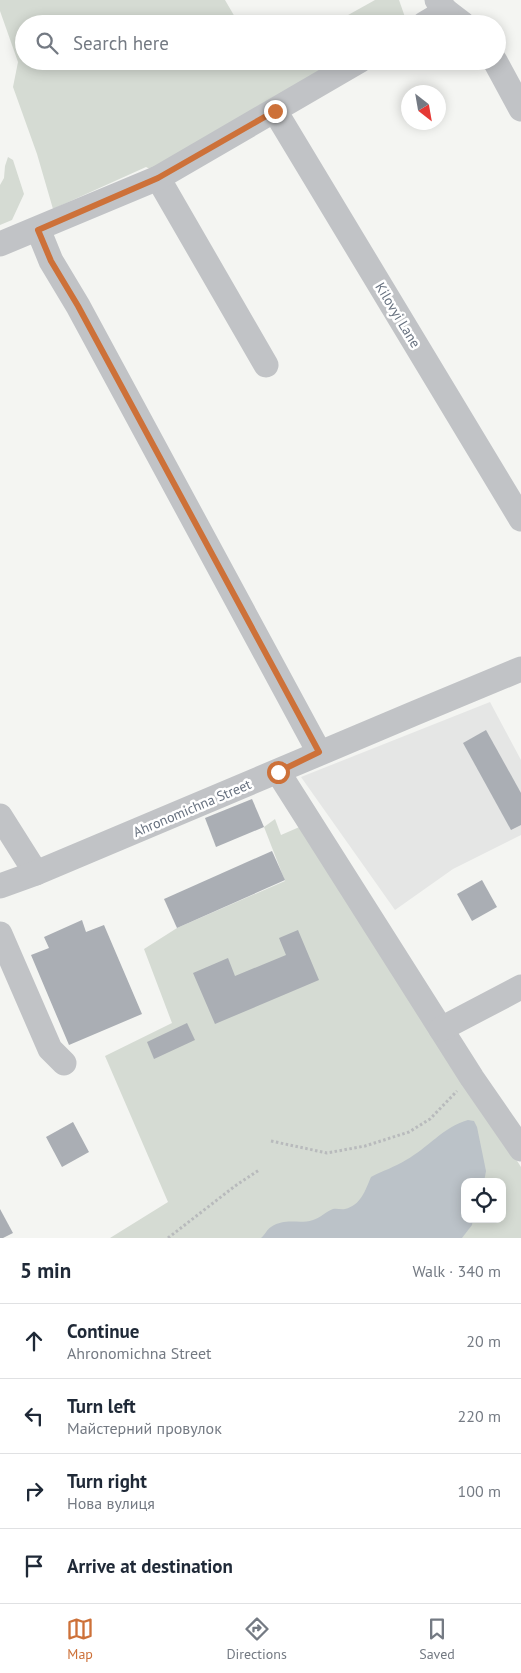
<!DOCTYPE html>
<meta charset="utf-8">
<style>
:root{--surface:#fff;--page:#f2f2f3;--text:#1f2937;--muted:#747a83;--line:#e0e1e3;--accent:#cd7139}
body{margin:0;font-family:"PT Sans",sans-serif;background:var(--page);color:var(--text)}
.controls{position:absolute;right:15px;bottom:15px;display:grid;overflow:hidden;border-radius:10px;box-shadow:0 2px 12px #0003}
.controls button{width:45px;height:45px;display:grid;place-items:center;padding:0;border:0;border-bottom:1px solid var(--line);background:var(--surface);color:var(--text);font:25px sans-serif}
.compass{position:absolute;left:401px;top:85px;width:45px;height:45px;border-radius:50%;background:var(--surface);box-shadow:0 2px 12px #0003;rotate:149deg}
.stop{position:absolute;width:15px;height:15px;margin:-11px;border:4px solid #cd7139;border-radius:50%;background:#fff}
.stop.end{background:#cd7139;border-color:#fff;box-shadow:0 1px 5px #0008}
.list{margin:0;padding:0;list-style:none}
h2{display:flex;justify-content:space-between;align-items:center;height:65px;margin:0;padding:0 20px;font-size:21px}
h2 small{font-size:16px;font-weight:400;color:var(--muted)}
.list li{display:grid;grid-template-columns:32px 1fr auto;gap:15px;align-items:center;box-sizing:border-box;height:75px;padding:0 20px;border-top:1px solid var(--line)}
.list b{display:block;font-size:19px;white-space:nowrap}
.list p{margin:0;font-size:16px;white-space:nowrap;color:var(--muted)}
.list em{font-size:16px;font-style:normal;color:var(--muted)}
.icon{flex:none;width:28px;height:28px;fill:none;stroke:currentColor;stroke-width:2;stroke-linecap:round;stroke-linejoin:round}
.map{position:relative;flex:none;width:521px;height:1238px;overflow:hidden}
.search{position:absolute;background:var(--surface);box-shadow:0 2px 12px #0003;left:15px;right:15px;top:15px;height:55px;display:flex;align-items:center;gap:12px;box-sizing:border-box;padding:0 18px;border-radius:28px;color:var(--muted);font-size:19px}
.sheet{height:365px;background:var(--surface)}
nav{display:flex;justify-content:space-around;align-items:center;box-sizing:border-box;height:70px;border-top:1px solid var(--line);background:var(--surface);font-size:14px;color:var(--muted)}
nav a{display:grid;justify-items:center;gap:2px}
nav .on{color:var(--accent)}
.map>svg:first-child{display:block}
</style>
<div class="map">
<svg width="521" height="1238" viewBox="0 0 521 1238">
<rect width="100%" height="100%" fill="#f4f5f2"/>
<!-- built -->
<polygon fill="#e5e6e5" points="490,702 521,760 521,835 453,869 395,910 301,777"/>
<!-- green -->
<g fill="#d5dbd3" fill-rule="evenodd">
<polygon points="0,0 225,0 239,24 24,24 24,61 343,61 156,172 146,167 53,209 37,154 13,87 18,62 0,11"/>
<polygon points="375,0 399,0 406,20 400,24 332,24"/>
<polygon points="8,157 13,160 24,194 12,220 0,225 0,185 4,178 5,166"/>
<path d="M275 819 281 835 304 825 521 1167V1238H110L168 1202 105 1056 172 1023 144 949 177 928 285 881 264 827ZM465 1182H502V1219H465Z"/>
</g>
<!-- water -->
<path fill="#bbc2c8" d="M468 1120 474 1121 477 1127 486 1171 484 1182H465V1219H473L472 1225 462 1238H261C265 1235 267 1229 271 1227 287 1217 298 1225 313 1220 320 1218 327 1211 333 1209 337 1208 341 1210 345 1209 361 1205 365 1191 371 1177 382 1171 395 1167 406 1160 428 1148 443 1127 468 1120Z"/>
<!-- building -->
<g fill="#aaaeb4">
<polygon points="486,730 521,793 521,825 511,830 463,743"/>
<polygon points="252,799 264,827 216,847 205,818"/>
<polygon points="272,851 285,880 177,928 164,899"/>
<polygon points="482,880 497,907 472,921 457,894"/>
<polygon points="82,920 86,932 104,925 142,1014 69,1045 31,955 49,948 44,937"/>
<polygon points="298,930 319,980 215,1024 193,973 228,958 235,976 286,955 279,938"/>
<polygon points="187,1023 195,1040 154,1059 147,1042"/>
<polygon points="73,1122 89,1152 62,1167 46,1137"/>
<polygon points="0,1209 13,1233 3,1238 0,1238"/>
</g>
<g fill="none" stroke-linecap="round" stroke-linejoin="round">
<!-- path -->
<g stroke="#b8babc" stroke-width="3" stroke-dasharray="2.5 2.5" stroke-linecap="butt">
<polyline points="271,1141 327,1153 365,1146 409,1132 430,1119 457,1091"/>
<polyline points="168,1238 235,1186 259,1170"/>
</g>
<!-- minor -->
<g stroke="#c1c3c6" stroke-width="25">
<polyline points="437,0 446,11 463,24"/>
<polyline points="424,24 446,11"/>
<polyline points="495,61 521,109"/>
<polyline points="275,111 521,519"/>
<polyline points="158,178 266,365"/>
<polyline points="38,229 51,261 78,306 319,752"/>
<polyline points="0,244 158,178 359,61"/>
<polyline points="278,772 472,1078 521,1149"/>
<polyline points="0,816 36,873"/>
<path d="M0 886 36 873C198 805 359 736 521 669"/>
<polyline points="0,934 50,1049 64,1063"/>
<polyline points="441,1029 521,987"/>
</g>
</g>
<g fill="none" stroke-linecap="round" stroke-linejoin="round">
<!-- route -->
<polyline stroke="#cd7139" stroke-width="6" points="275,111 158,178 38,230 51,261 78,306 319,752 278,772"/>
</g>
<g text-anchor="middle" stroke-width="5" stroke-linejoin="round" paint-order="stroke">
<!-- street labels -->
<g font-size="14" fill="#67717f" stroke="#fff">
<text transform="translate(398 315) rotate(59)" y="5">Kilovyi Lane</text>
<text transform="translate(192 808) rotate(-23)" y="5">Ahronomichna Street</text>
</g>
</g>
</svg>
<div class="controls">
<button><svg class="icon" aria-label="locate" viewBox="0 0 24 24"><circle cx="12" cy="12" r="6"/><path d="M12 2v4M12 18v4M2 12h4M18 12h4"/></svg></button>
</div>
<svg class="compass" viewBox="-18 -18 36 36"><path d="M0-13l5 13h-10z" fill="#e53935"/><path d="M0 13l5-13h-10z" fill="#747a83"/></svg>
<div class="stop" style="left:278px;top:772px"></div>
<div class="stop end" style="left:275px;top:111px"></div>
<div class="search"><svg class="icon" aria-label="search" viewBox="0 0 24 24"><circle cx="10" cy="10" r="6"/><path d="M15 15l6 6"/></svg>Search here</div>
</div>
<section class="sheet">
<h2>5 min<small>Walk · 340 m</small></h2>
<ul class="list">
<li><svg class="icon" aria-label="ahead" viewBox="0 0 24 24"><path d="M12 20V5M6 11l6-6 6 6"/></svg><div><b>Continue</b><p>Ahronomichna Street</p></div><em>20 m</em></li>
<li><svg class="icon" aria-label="left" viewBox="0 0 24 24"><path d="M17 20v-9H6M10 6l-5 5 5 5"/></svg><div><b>Turn left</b><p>Майстерний провулок</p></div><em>220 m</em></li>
<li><svg class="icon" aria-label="right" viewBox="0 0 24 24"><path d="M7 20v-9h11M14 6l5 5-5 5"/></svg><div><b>Turn right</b><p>Нова вулиця</p></div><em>100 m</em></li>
<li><svg class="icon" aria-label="arrive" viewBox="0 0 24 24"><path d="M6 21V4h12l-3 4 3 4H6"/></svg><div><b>Arrive at destination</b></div></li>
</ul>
</section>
<nav>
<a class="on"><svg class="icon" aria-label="map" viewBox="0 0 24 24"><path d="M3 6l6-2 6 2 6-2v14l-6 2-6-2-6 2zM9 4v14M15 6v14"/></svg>Map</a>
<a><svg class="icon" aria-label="directions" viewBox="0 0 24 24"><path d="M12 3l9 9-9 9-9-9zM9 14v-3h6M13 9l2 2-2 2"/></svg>Directions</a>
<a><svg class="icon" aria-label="saved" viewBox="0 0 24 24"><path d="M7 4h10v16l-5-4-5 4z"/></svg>Saved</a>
</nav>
